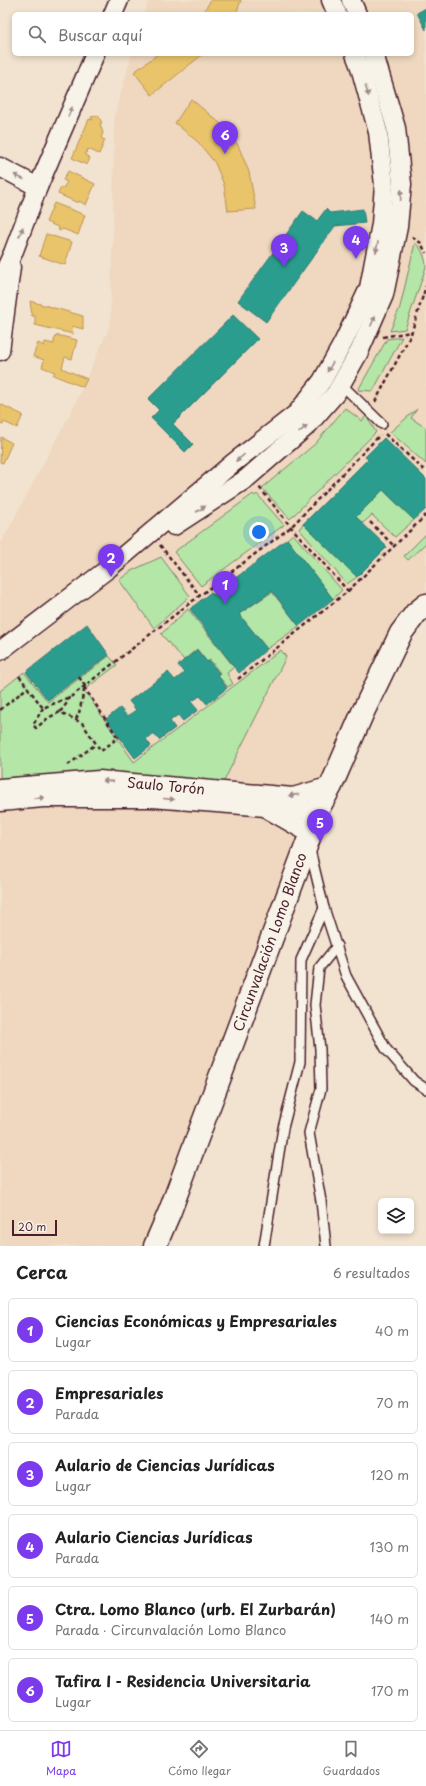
<!DOCTYPE html>
<html lang="es">
<meta charset="utf-8">
<style>
:root{--surface:#fff;--page:#f2f2f2;--text:#222;--muted:#767676;--line:#e0e0e0;--accent:#7c3aed}
body{margin:0;font-family:"Playpen Sans",sans-serif;background:var(--page);color:var(--text)}
.controls{position:absolute;right:12px;bottom:12px;display:grid;overflow:hidden;border-radius:6px;box-shadow:0 2px 6px #0003}
.controls button{width:36px;height:36px;display:grid;place-items:center;padding:0;border:0;border-bottom:1px solid var(--line);background:var(--surface);color:var(--text);font:20px sans-serif}
.scale{position:absolute;left:12px;bottom:10px;width:45px;box-sizing:border-box;padding-left:4px;border:2px solid #4a1f2b;border-top:0;font-size:11px;line-height:14px;white-space:nowrap;color:#4a1f2b;-webkit-text-stroke:3px #f7f3e8;paint-order:stroke}
.you{position:absolute;left:259px;top:532px;width:14px;height:14px;margin:-10px;border:3px solid #fff;border-radius:50%;background:#1a73e8;box-shadow:0 0 0 6px #1a73e833}
.badge{display:grid;place-items:center;width:26px;height:26px;border-radius:50%;background:var(--accent);color:#fff;font-size:13px;font-weight:700}
.pin{position:absolute;translate:-50% -33px;filter:drop-shadow(0 1px 2px #0008)}
.pin::after{content:'';position:absolute;top:21px;width:14px;height:12px;background:inherit;clip-path:polygon(0 0,100% 0,50% 100%)}
.list{margin:0;padding:0;list-style:none}
h2{display:flex;justify-content:space-between;align-items:center;height:52px;margin:0;padding:0 16px;font-size:17px}
h2 small{font-size:13px;font-weight:400;color:var(--muted)}
.list li{display:grid;grid-template-columns:26px 1fr auto;gap:12px;align-items:center;box-sizing:border-box;height:64px;margin:0 8px 8px;padding:0 8px;border:1px solid var(--line);border-radius:6px}
.list b{display:block;font-size:15px;white-space:nowrap}
.list p{margin:0;font-size:13px;white-space:nowrap;color:var(--muted)}
.list em{font-size:13px;font-style:normal;color:var(--muted)}
.icon{flex:none;width:22px;height:22px;fill:none;stroke:currentColor;stroke-width:2;stroke-linecap:round;stroke-linejoin:round}
.map{position:relative;flex:none;width:426px;height:1246px;overflow:hidden}
.search{position:absolute;background:var(--surface);box-shadow:0 2px 6px #0003;left:12px;right:12px;top:12px;height:44px;display:flex;align-items:center;gap:10px;box-sizing:border-box;padding:0 14px;border-radius:6px;color:var(--muted);font-size:15px}
.sheet{height:484px;background:var(--surface)}
nav{display:flex;justify-content:space-around;align-items:center;box-sizing:border-box;height:56px;border-top:1px solid var(--line);background:var(--surface);font-size:11px;color:var(--muted)}
nav a{display:grid;justify-items:center;gap:2px}
nav .on{color:var(--accent)}
.map>svg:first-child{display:block}
</style>
<div class="map">
<svg width="426" height="1246" viewBox="0 0 426 1246">
<rect width="100%" height="100%" fill="#f2e3d0"/>
<filter id="ink" filterUnits="userSpaceOnUse"><feTurbulence type="fractalNoise" baseFrequency=".025" numOctaves="2"/><feDisplacementMap in="SourceGraphic" scale="8" xChannelSelector="R" yChannelSelector="G"/><feConvolveMatrix kernelMatrix="1 2 1 2 8 2 1 2 1" color-interpolation-filters="sRGB"/></filter>
<g filter="url(#ink)">
<!-- built -->
<polygon fill="#efd8bf" points="149,0 426,0 426,597 407,614 162,1246 0,1246 0,545 75,404 110,325 113,232 114,116 132,54 412,54 412,14 144,14"/>
<!-- green -->
<g fill="#b3e6a7" stroke="#7e8269">
<path d="M415 243C422 248 426 259 426 267L405 329 390 331 400 307Z"/>
<polygon points="402,337 373,391 358,390 387,339"/>
<polygon points="345,408 362,421 366,416 376,432 290,519 262,488 315,444"/>
<polygon points="417,409 411,418 426,428 426,464 390,432"/>
<polygon points="383,490 414,520 395,537 372,515 363,523 356,517"/>
<polygon points="253,494 255,496 257,494 284,525 201,586 174,552"/>
<polygon points="303,524 357,577 347,584 299,529"/>
<polygon points="293,534 342,590 333,599 287,539"/>
<polygon points="426,534 426,543 408,560 404,556"/>
<polygon points="161,557 190,596 154,628 119,580 131,571"/>
<polygon points="272,592 299,626 267,649 239,614"/>
<polygon points="188,609 234,667 227,673 233,684 228,687 218,676 220,673 210,660 207,662 197,649 184,660 161,634"/>
<polygon points="281,650 286,657 223,783 0,780 0,691 24,672 48,702 109,656 117,665 84,690 134,762"/>
</g>
<!-- homes -->
<g fill="#e9c46a" stroke="#b99257">
<polygon points="211,0 241,0 236,14 202,14"/>
<polygon points="158,54 203,54 152,95 134,72"/>
<polygon points="191,99 221,124 238,145 249,172 256,209 228,211 224,185 215,163 198,142 175,123"/>
<polygon points="98,115 102,123 100,124 103,133 101,138 105,140 99,154 88,149 85,155 90,158 87,165 72,158 89,119 93,120 91,117"/>
<polygon points="68,171 95,184 86,205 79,201 78,203 58,194 61,187 63,188 67,182 63,180"/>
<polygon points="54,203 85,215 78,235 63,229 59,231 58,227 46,222"/>
<polygon points="46,234 72,242 65,265 39,256"/>
<polygon points="30,301 83,316 83,329 72,326 73,334 35,325 35,316 32,316"/>
<polygon points="57,335 77,340 72,359 65,357 62,368 87,379 83,387 53,375 55,372 42,367 44,360 33,356 38,343 44,346 45,342 54,344 54,340"/>
<polygon points="0,404 23,415 17,428 4,422 3,425 0,424"/>
<polygon points="1,437 12,443 3,463 0,462"/>
</g>
<!-- schools -->
<g fill="#2a9d8f" stroke="#347771">
<polygon points="426,8 426,30 417,13"/>
<polygon points="326,209 330,213 363,209 365,223 335,226 266,322 238,301 303,211 317,221"/>
<polygon points="233,315 258,339 173,424 193,444 185,452 151,418 159,410 148,399"/>
<polygon points="384,438 426,479 426,509 414,520 383,490 356,517 387,547 357,577 303,524 368,459 365,457"/>
<polygon points="287,539 333,599 299,626 272,591 239,614 267,649 239,673 190,609 211,592 213,595"/>
<polygon points="87,624 109,655 48,700 26,672"/>
<polygon points="197,650 207,662 209,661 219,673 218,676 227,688 207,704 200,696 191,702 198,710 183,721 178,715 170,721 175,728 159,740 153,733 146,739 151,746 135,758 106,719 120,708 127,716 136,710 129,701 168,672 175,680 184,673 178,665"/>
</g>
<g fill="none" stroke-linecap="round" stroke-linejoin="round">
<!-- lane casing -->
<g stroke="#4a1f2b" stroke-width="12">
<g id="lane">
<polyline points="341,384 382,424"/>
<polyline points="310,850 324,908 346,976 386,1049 414,1081 426,1089"/>
<polyline points="264,1246 283,1128 300,1062 301,960 324,908"/>
<polyline points="326,1246 321,1201 309,1133 321,1089 320,1049 315,1005 319,968 337,946"/>
</g>
</g>
<!-- street casing -->
<g stroke="#4a1f2b" stroke-width="21">
<g id="street">
<polyline points="331,0 337,14"/>
<polyline points="351,0 357,14"/>
<polyline points="113,14 119,0"/>
<polyline points="0,167 38,187"/>
<polyline points="0,281 13,253 38,187 95,54"/>
<polyline points="0,351 11,267"/>
<polyline points="174,526 246,479 308,425 336,393 359,352 384,295 398,227 402,184 396,128 374,54"/>
<polyline points="0,651 109,568 233,463 297,413 322,381 343,343 369,288 381,224 384,185 378,132 360,67 355,54"/>
<polyline points="0,788 99,780 293,797 331,786"/>
<polyline points="0,802 43,798 152,798 317,811"/>
<polyline points="269,810 309,833"/>
</g>
</g>
<!-- secondary casing -->
<g stroke="#4a1f2b" stroke-width="25">
<polyline id="secondary" points="155,1246 170,1211 308,841 317,811 331,786 363,712 401,633 416,613 426,605"/>
</g>
<!-- path -->
<g stroke="#4a1f2b" stroke-width="2.5" stroke-dasharray="4 3" stroke-linecap="butt">
<polyline points="412,237 421,243 426,253"/>
<polyline points="383,337 411,332"/>
<polyline points="375,402 411,334 426,286"/>
<polyline points="385,434 426,472"/>
<polyline points="370,522 394,546"/>
<polyline points="160,545 200,596"/>
<polyline points="348,591 426,515"/>
<polyline points="19,676 43,708 72,696 186,606 291,527 380,435"/>
<polyline points="238,679 348,591 291,527 259,487"/>
<polyline points="84,687 118,738"/>
<polyline points="43,708 33,725 36,728 48,718 60,712 82,723 101,751 119,737"/>
<polyline points="0,710 28,687"/>
<polyline points="60,712 67,703 69,697"/>
<polyline points="76,719 79,713"/>
<polyline points="68,765 96,744"/>
</g>
<!-- lane -->
<use href="#lane" stroke="#f7f3e8" stroke-width="9"/>
<!-- street -->
<use href="#street" stroke="#f7f3e8" stroke-width="18"/>
<!-- secondary -->
<use href="#secondary" stroke="#f7f3e8" stroke-width="22"/>
<!-- path-bridge -->
<polyline stroke="#4a1f2b" stroke-width="2.5" stroke-dasharray="4 3" stroke-linecap="butt" points="79,677 85,686 79,713"/>
</g>
<!-- one-way arrows -->
<defs><path id="oneway-solid" d="M-6-.8H1V-3.2L6.5 0L1 3.2V.8H-6Z"/></defs>
<g fill="#a0898a">
<use href="#oneway-solid" transform="translate(367 91) rotate(74)"/>
<use href="#oneway-solid" transform="translate(70 112) rotate(-67)"/>
<use href="#oneway-solid" transform="translate(19 177) rotate(-153)"/>
<use href="#oneway-solid" transform="translate(401 195) rotate(-85)"/>
<use href="#oneway-solid" transform="translate(21 232) rotate(-69)"/>
<use href="#oneway-solid" transform="translate(377 247) rotate(101)"/>
<use href="#oneway-solid" transform="translate(373 321) rotate(-66)"/>
<use href="#oneway-solid" transform="translate(330 367) rotate(120)"/>
<use href="#oneway-solid" transform="translate(303 429) rotate(-42)"/>
<use href="#oneway-solid" transform="translate(240 458) rotate(141)"/>
<use href="#oneway-solid" transform="translate(201 509) rotate(-33)"/>
<use href="#oneway-solid" transform="translate(108 781) rotate(-176)"/>
<use href="#oneway-solid" transform="translate(294 795) rotate(174)"/>
<use href="#oneway-solid" transform="translate(39 798) rotate(-4)"/>
<use href="#oneway-solid" transform="translate(169 799) rotate(5)"/>
</g>
</g>
<g text-anchor="middle" stroke-width="4" stroke-linejoin="round" paint-order="stroke">
<!-- street labels -->
<g font-size="14" fill="#4a1f2b" stroke="#f7f3e8">
<text transform="translate(166 786) rotate(5)" y="5">Saulo Torón</text>
<text transform="translate(270 942) rotate(-70)" y="5">Circunvalación Lomo Blanco</text>
</g>
</g>
</svg>
<div class="controls">
<button><svg class="icon" aria-label="layers" viewBox="0 0 24 24"><path d="M12 4l9 5-9 5-9-5zM3 14l9 5 9-5"/></svg></button>
</div>
<div class="scale">20 m</div>
<div class="you"></div>
<div class="pin badge" style="left:225px;top:604px">1</div>
<div class="pin badge" style="left:111px;top:577px">2</div>
<div class="pin badge" style="left:284px;top:267px">3</div>
<div class="pin badge" style="left:356px;top:259px">4</div>
<div class="pin badge" style="left:320px;top:842px">5</div>
<div class="pin badge" style="left:225px;top:154px">6</div>
<div class="search"><svg class="icon" aria-label="search" viewBox="0 0 24 24"><circle cx="10" cy="10" r="6"/><path d="M15 15l6 6"/></svg>Buscar aquí</div>
</div>
<section class="sheet">
<h2>Cerca<small>6 resultados</small></h2>
<ul class="list">
<li><span class="badge">1</span><div><b>Ciencias Económicas y Empresariales</b><p>Lugar</p></div><em>40 m</em></li>
<li><span class="badge">2</span><div><b>Empresariales</b><p>Parada</p></div><em>70 m</em></li>
<li><span class="badge">3</span><div><b>Aulario de Ciencias Jurídicas</b><p>Lugar</p></div><em>120 m</em></li>
<li><span class="badge">4</span><div><b>Aulario Ciencias Jurídicas</b><p>Parada</p></div><em>130 m</em></li>
<li><span class="badge">5</span><div><b>Ctra. Lomo Blanco (urb. El Zurbarán)</b><p>Parada · Circunvalación Lomo Blanco</p></div><em>140 m</em></li>
<li><span class="badge">6</span><div><b>Tafira I - Residencia Universitaria</b><p>Lugar</p></div><em>170 m</em></li>
</ul>
</section>
<nav>
<a class="on"><svg class="icon" aria-label="map" viewBox="0 0 24 24"><path d="M3 6l6-2 6 2 6-2v14l-6 2-6-2-6 2zM9 4v14M15 6v14"/></svg>Mapa</a>
<a><svg class="icon" aria-label="directions" viewBox="0 0 24 24"><path d="M12 3l9 9-9 9-9-9zM9 14v-3h6M13 9l2 2-2 2"/></svg>Cómo llegar</a>
<a><svg class="icon" aria-label="saved" viewBox="0 0 24 24"><path d="M7 4h10v16l-5-4-5 4z"/></svg>Guardados</a>
</nav>
